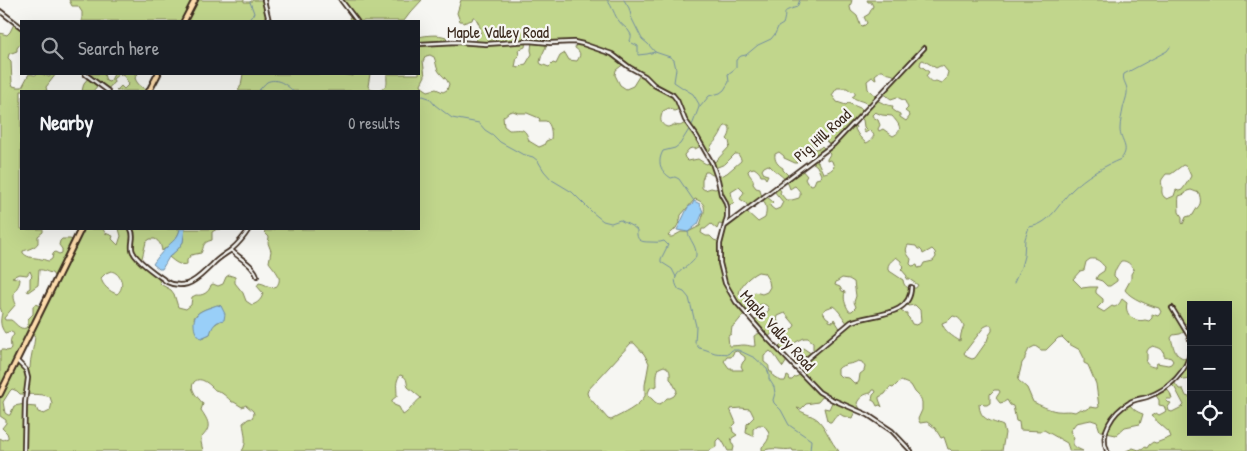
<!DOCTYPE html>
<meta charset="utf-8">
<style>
:root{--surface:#171b24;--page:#242831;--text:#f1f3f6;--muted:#9ea1a6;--line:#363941}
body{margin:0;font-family:"Patrick Hand",sans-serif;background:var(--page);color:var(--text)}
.controls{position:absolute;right:15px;bottom:15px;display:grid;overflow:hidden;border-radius:0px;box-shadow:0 5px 20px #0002}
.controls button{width:45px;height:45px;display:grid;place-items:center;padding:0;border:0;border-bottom:1px solid var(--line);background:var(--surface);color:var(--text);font:25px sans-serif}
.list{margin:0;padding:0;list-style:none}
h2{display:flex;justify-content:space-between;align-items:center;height:65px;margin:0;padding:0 20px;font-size:21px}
h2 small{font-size:16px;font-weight:400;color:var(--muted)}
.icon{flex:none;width:28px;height:28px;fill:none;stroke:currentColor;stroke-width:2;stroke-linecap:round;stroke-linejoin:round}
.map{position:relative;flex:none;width:1247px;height:451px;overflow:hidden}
.search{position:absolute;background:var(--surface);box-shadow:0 5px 20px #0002;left:20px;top:20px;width:400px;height:55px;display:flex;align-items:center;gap:12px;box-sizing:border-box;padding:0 18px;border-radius:0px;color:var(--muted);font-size:19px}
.panel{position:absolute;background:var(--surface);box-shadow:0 5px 20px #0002;left:20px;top:90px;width:400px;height:140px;border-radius:0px}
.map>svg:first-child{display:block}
</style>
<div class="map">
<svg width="1247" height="451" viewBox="0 0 1247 451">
<rect width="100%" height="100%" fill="#f6f6f2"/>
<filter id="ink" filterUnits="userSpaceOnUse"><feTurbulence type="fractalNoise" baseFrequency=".02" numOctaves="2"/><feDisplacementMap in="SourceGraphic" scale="10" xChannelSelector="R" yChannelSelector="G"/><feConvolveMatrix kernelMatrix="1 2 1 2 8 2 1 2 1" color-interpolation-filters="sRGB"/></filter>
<g filter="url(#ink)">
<!-- green -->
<g fill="#c1d68c" stroke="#7e8055" fill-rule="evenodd">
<polygon points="69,0 244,0 244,2 250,2 253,0 264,0 266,20 266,21 82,21 82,12 78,6 72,6"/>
<polygon points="342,0 422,0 410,13 404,21 351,21 349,18 352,14"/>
<path d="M461 0H852L850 7 851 11 857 16 860 24 862 26 865 25 867 23 864 17 869 14 873 6 871 2H868L867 0H1247V451H1126L1133 448 1139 450 1145 447 1147 448 1149 445 1153 442 1156 443 1171 437 1169 432 1151 416 1156 413 1159 415 1163 413 1166 411 1164 406 1159 405V400L1155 394 1129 403C1132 409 1137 412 1143 414L1140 424 1125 427 1116 435 1106 433 1105 431H1100L1097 422 1091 420 1076 423 1070 431 1074 438C1070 446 1077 448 1083 451H1069V449L1067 443 1044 430 1041 431 1020 430 1019 422 1016 421 1013 406 1010 405 1007 400 1004 402 1000 403 996 398 1000 392 999 390H994L990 394V403L987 405H984L982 403 979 404C980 421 991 420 1003 426L1005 433 1002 451H952L950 449H948L944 437 941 438 935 428 927 422 920 423 918 419 922 410V402L919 396 915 392 911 385 901 381 899 382 893 388 890 387 885 394 879 397V399L882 407 880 405 877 406 875 402 872 400 873 395 876 392 875 390H873L871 393C864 394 860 397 857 403L861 411 856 409 852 418 843 416 840 414C834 416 835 417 831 422H829L827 420 824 408 829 409 833 400 824 395 818 402 806 404 801 409 797 408C802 414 811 414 818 420 827 429 830 442 839 451H793L792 449C782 451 773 446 762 451V447C770 440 772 432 763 425H758L753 429V436L746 433 747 424 754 417 750 409 741 408 730 409 736 423 732 427 733 432 737 435 732 438 731 441 734 447 733 451H728L722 440 719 438 716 441V447L708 451H242C248 443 244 432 243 423L248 419 252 418 254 414 253 411 246 405 242 407 234 402H232C228 398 221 391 215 390 211 386 201 375 194 382 192 385 192 387 193 390 195 396 200 399 203 404L201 410C209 422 212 427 201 438V442L203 451H0V438L3 440 8 438V436L7 433 2 428 6 423V420L0 416V351L2 350H4L7 351C14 349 9 345 11 339 11 337 13 336 14 335L12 331 5 333C0 326 0 321 2 313L0 307V33L7 35 10 32 15 22 21 27V43L17 48V51L9 54 8 58 11 61 12 83 13 86 17 87H22L29 74 35 75C40 72 44 75 49 77L53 74H56L46 87 47 91H21V229H43V232L38 236C38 239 38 241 38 243 36 247 27 250 23 251V253C29 259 34 257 41 259 44 259 46 261 49 261L52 259 53 254 55 252 59 254 62 253V249L59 245 60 241 62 239H70L76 241 82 229H103L105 233 113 236 112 239 118 245 121 236 119 229H180C178 240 170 244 162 251 161 245 160 242 155 239H150L146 242 141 262 158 276 160 283 162 285 171 290 174 294 178 307 186 309 191 305 192 297 196 295C202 296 209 293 211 285L213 284 218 286 223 284 226 277 229 275 235 277V283L243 293 246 301 252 305C258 303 262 299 263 293L257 286 259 283C264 283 269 288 275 288 285 278 275 271 269 262L271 251 268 243 269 237 264 232 265 231H271L276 229H419V91H238L241 85 243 74H341L352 76 355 74H370L368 86 371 90 379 91C390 84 386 85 387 74H419V37C427 35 438 34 446 37L447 42 476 44V38C485 34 479 24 475 17H473L472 20 463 23 462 21H460L457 13ZM526 41H532L531 50 532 54 526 64 522 65 519 68 515 67 517 57 519 55 518 50 525 47ZM547 42 576 43 575 48C581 52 581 55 577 61L569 60 565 53 560 56 556 64 553 63 549 67 541 64 540 62C541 54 546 50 547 42ZM430 55 434 57C436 61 436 67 438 70 441 76 447 78 449 84L447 90 443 92 436 89 428 91 422 87 421 84 425 76 423 61 426 56ZM923 60 936 68 940 66H943L948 72 946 79 941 83 936 81C931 83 929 80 926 76L929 72 920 65 921 61ZM625 63 641 73 633 86 626 89 620 85 615 75 616 70ZM880 71H883C887 75 892 73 896 77L883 93 891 99 897 97 905 101 908 108 905 111 909 114 910 116 906 121 900 117V114L896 112 892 109 893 106C889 106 880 102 877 100L878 97C875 94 871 93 868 89L867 81 872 77 876 79 875 75ZM837 88H847L851 91 855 92V95L852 97C858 101 865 101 870 106L865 111C860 107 854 106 848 103L846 105 837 102 832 95ZM669 108 674 111 680 109 686 122C679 128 679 125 673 125 671 126 669 127 667 127 659 124 660 118 663 111ZM513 111 518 113H527L539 118 540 119 539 121H546C551 124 552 133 551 139L546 141 544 145 539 147 529 141C525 126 521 130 509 130L504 126 503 117 509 112ZM875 112 882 115 892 116C898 123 905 130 893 136L890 134 883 129 879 131 878 129 880 125 878 120 873 117 872 115ZM860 117 863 120 864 127 866 129 863 130 865 133 870 130 874 135C873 138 870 142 866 143 861 139 858 135 855 129L856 127 853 124ZM725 126H729C731 130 730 135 727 139L729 141 730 146 716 161 706 164 698 159 688 161 685 158 684 155 689 149 692 148 695 149 701 146 707 153 710 150C711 143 716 142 719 136 722 132 721 130 725 126ZM821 135 826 138V141L831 146 826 150 830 154 827 159V161L830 160 832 161 834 167C832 170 827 173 823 173L818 162 814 159 811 161 817 166 821 175 820 178 816 179 814 184 812 185 807 183 805 179 807 176 801 169 790 177 783 170V168C778 165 774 161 775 154L779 152 784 156V158L795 163H797V157L801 151 810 150 816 157 826 150 822 146 820 148 815 149 811 144 817 136ZM735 154H738L741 159V161L727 173 718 177 719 188 715 189 711 188 705 190 702 188V180L705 172H708L712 175 716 174 715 168 725 164ZM768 165 770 166C777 174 787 177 790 189L793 187 795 186C799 190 802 193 799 198L792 200H786L780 193 781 191 778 187 774 190V191L783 202 780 208 775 210 771 207 770 205 773 202 766 196 764 197 761 194 760 189 756 188 753 184C755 178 749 177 748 171L750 169 754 168C757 170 760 172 761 176H764L766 179 768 175 764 174 762 170 764 167ZM1183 165 1187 167 1191 176C1189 180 1185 186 1182 190L1179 191 1176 190 1174 196 1167 199 1164 197C1161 193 1162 191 1162 187 1161 179 1161 181 1166 174H1171ZM739 187 744 192 740 199 746 203 749 209 762 199C767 205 767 211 765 218L758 222 746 211 724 227 720 242 714 240 710 236H706L701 233 702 229H705L711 224 717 229 719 224 725 225 727 217V206L734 203 732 197 731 192ZM1191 190 1199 193C1203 207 1198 204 1193 215L1186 217 1183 224 1182 223V217L1179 212C1179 208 1178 200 1179 196L1185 194 1187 191ZM695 199C711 204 702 215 700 226L688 232H681L672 237H670L668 236C670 233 674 231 676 228 678 225 681 219 681 215ZM908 245 916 246 918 249H920L922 251 923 254 932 249 935 252 936 257 933 261 924 263 922 267 918 268 917 265 912 266 910 264 911 259C908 255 904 251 908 245ZM896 257 901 261V264L904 266 901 269 907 276 906 279H909L918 285 916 288C910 288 904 289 903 280L888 270C887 263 892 261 896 257ZM1090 259C1098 258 1100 262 1105 267L1104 271 1098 275 1096 279 1102 281 1107 286H1110L1117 281V279L1114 276C1114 271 1118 265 1121 261 1127 260 1131 265 1134 269L1131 274V279L1125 290C1130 298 1150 306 1159 308L1161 312 1159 315 1158 316 1152 314V318L1149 321 1145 320C1134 323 1124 314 1127 303L1122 299C1120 302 1119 306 1114 307L1112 306 1104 312 1097 308 1103 302V299L1096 293V290L1098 287H1090L1082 288 1073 279 1080 271 1084 270 1086 262ZM39 270C44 269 48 273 52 273L54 276 58 278 43 307 35 304 33 307V314L28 319V325L26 328C19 330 16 323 11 320H5L4 318 16 304C15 302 14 299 14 297 13 290 20 287 20 279L12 277 19 274 27 275 30 271 32 276 30 278V288L27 290 28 292 38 285ZM111 271C121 273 126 287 117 294 110 292 102 285 101 278L106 273ZM758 272 764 273 769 281 770 287 767 292 762 294 755 292 748 298 743 297 739 293C741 284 750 276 758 272ZM842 278 849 279 854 282 856 296 854 302 856 307 852 311H849C845 304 843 299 845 292L842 291 840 287 835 285 836 282ZM905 303 908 306 915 305 920 310 921 321 919 324 916 325 912 324 909 318 907 316V313L902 312 899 309ZM762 304 766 305 768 307 769 310 766 313H763L761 316 758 317 754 322 762 332 758 334H757L754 336 755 346C751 347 749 345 744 345 740 345 734 346 729 346L728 336 731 334 732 327 735 325 744 314H746L748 316 754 311 756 306ZM218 305 221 306 220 321 212 326 210 334 201 338 194 318C198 310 209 308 218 305ZM1191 305H1228V432H1191V395L1189 397 1186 396 1183 389H1179L1174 382 1179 376 1183 380 1191 379V370L1185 368 1188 360C1174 355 1175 352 1171 338L1173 335 1180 334 1186 331 1183 325 1191 320ZM833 306C840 311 842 317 848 324L841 330 834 319 833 322 829 321V319L826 317 823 312 825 309ZM785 313 795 325 794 327 786 335 789 340C786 344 781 344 778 348L768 338 777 327 781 325 777 320 778 316ZM953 316C959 317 962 321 964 326L961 334 960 341C953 337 944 331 942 323L949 320ZM988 325H991L992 327V331L989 335 987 341 975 358 972 359 967 357 964 353 984 327ZM31 334 35 337C34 347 30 358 30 368L27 371 17 361ZM1062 337 1069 344 1080 350 1084 358V363L1088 365 1096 384 1099 407 1097 408 1090 407 1085 410 1080 409 1075 412C1069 410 1064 412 1057 411 1049 410 1040 405 1033 402L1027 388 1018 380 1022 363 1025 359V357L1029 349 1035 346 1041 350H1046L1058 338ZM804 338H808L813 342V349L815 352 812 354 803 348 798 350 792 355 795 360 793 364 801 373 798 376 795 377 792 380H790L789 377 787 376 785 381H781L773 376 772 372H770C767 364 772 368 764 362V356L770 351C776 355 778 362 783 367L788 359 783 354 796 342ZM631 343H634L644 354 649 363 645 385V396C637 408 624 413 611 420L608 419 588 396 587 393 588 390ZM1153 346C1160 348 1164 349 1164 356L1171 358 1173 361 1171 364 1168 365 1157 363 1155 367C1151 367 1147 365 1146 362L1147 359V351L1149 348ZM737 351 745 357V360L743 362 741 366 743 370H732V368H729L724 361 727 357H731L734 352ZM858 361 862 362 865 367 864 371 860 374 859 381 858 383 855 384 849 378 841 377 838 374V369C843 363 852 365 858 361ZM664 366C671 369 670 373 670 379L672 381 677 391 674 396 670 398H667C661 405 658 406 652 399 647 394 650 400 648 393L650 388 657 386C657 380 656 374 659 368ZM400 375C408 377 406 381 408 387L421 398C414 403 409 412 403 415L399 407 394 405 392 402V400L397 396C397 387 395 382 400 375ZM1171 384 1175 388 1184 405 1182 407 1172 412 1169 411 1168 407 1171 403 1167 402 1166 401 1167 399H1172L1170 393 1166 388ZM12 389 17 391 20 394C30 395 40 393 50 397L52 403 50 411 44 414 38 412 36 407 25 406V404L14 406 10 415H8L5 413 3 402 10 391Z"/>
<path d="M85 74H104L106 81 109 82 111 80 114 74H138L135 78C137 84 142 88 148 91H116L121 86 124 89 129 84 124 76 119 74 113 79 114 82 107 90 99 84 93 91H82L84 83 89 77Z"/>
<path d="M185 229H221H217L212 232V240C201 243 205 246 201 253L191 255 187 260V264C179 266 175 262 169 257L178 249 183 242Z"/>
</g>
<!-- water -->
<g fill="#99cff8" stroke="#738da1">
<polygon points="694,201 700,204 703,212 698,224 688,232 677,230 688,207 692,205"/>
<path d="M180 229H185L183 242 178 249 169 257 162 269H159L153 264C157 258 161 253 166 248 172 241 178 239 180 229Z"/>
<path d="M217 305 221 306 225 314 224 320C215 321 212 327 210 334L201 338C196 335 194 330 194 324 193 311 207 309 217 305Z"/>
</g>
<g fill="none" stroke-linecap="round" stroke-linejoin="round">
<!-- stream -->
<g stroke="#738da1" stroke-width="1">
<path d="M607 0C613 7 614 15 619 21 622 26 628 28 630 33 632 36 631 37 630 41L632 43 638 46V55L647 54 655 52"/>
<path d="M624 0 629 8 632 19 642 39 648 44 655 52 670 57 674 60 676 69 674 82 683 88 693 94 699 104V107L693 123 680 144 675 148 663 151C657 162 660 171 671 178L675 177 679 179 694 201"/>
<polyline points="248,21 254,13 250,2"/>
<path d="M258 91C261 89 264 84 267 82 277 77 287 85 293 91"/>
<path d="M419 97 423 96 429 98 435 105 452 118 479 123 485 130 493 135 500 142 522 154 533 157 538 161 544 171 552 180 572 192 592 212 603 221 611 223 620 220C626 224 632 225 637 230 636 241 641 242 650 242 656 242 658 243 664 241L668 245 661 259V262L672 269 676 277"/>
<path d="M700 107 709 96 720 93 724 90 729 82 728 74 736 68V60L741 56 746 55 758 45 771 39 775 34 778 27 783 24C788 9 779 13 797 7L800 0"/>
<path d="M688 232C689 240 697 246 696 255 695 268 665 270 679 290L684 292 689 298 696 326 695 343 699 348C705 349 709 351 715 353 719 354 724 353 728 354L732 350H738L755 358 767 369 769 374V379L774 387 775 393 773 400 774 403 781 410 789 425 811 440 810 451"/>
<path d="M1014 283 1021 267 1024 256 1025 239 1029 227C1051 224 1058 204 1072 190 1085 177 1104 166 1121 159 1131 147 1120 142 1120 129 1120 122 1122 115 1123 109 1124 103 1128 95 1127 89 1126 83 1122 80 1124 74L1167 51 1170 47"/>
</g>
<!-- minor casing -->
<g stroke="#3b2a1e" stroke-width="6">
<g id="minor">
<polyline points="264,0 269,21"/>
<polyline points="341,0 357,21"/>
<polyline points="0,11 21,27"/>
<polyline points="419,44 457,42 486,44 529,41 550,43 574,42 583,44 612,54 629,67 645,76 654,85 673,95 677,100 685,120 696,135 712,163 718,180 721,194 725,201 727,207 727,217 720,244 720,263 725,283 736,302 769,340 819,392 831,399 868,415 892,431 911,451"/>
<polyline points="85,74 108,91"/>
<polyline points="725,226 834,144 924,48"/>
<path d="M131 229C135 236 131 241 132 249 133 259 158 275 167 282 173 285 180 286 187 284 197 281 204 272 212 265 217 259 224 255 231 250 238 244 244 237 249 229"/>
<path d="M231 250C239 258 254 265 257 276"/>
<polyline points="1172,308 1189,336 1191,342"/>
<polyline points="17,361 26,370 28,378 25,402 24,451"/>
<path d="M796 368 851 322C871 313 911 318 911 287"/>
<path d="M1107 451C1099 433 1113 412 1129 403 1134 399 1141 399 1147 397 1169 389 1188 372 1191 348"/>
</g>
</g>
<!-- major casing -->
<g stroke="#3b2a1e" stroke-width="8">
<g id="major">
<polyline points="184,21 195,0"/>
<polyline points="149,91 158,74"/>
<polyline points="0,394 81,229"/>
</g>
</g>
<!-- minor -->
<use href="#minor" stroke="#f6f6f2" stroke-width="2.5"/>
<!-- major -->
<use href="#major" stroke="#fddcac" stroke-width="4"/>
</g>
</g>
<g text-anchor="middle" stroke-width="4.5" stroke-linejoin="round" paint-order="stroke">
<!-- street labels -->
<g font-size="16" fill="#3b2a1e" stroke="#f6f6f2">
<text x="498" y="38">Maple Valley Road</text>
<text transform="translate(822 135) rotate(-42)" y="6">Pig Hill Road</text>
<text transform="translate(778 330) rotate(48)" y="6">Maple Valley Road</text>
</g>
</g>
</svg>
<div class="controls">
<button>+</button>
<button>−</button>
<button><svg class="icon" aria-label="locate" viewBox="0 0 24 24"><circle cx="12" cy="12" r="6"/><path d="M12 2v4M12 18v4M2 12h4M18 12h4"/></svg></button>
</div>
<div class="search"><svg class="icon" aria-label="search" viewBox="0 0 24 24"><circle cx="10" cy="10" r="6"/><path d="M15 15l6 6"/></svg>Search here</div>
<section class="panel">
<h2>Nearby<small>0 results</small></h2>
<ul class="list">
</ul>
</section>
</div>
